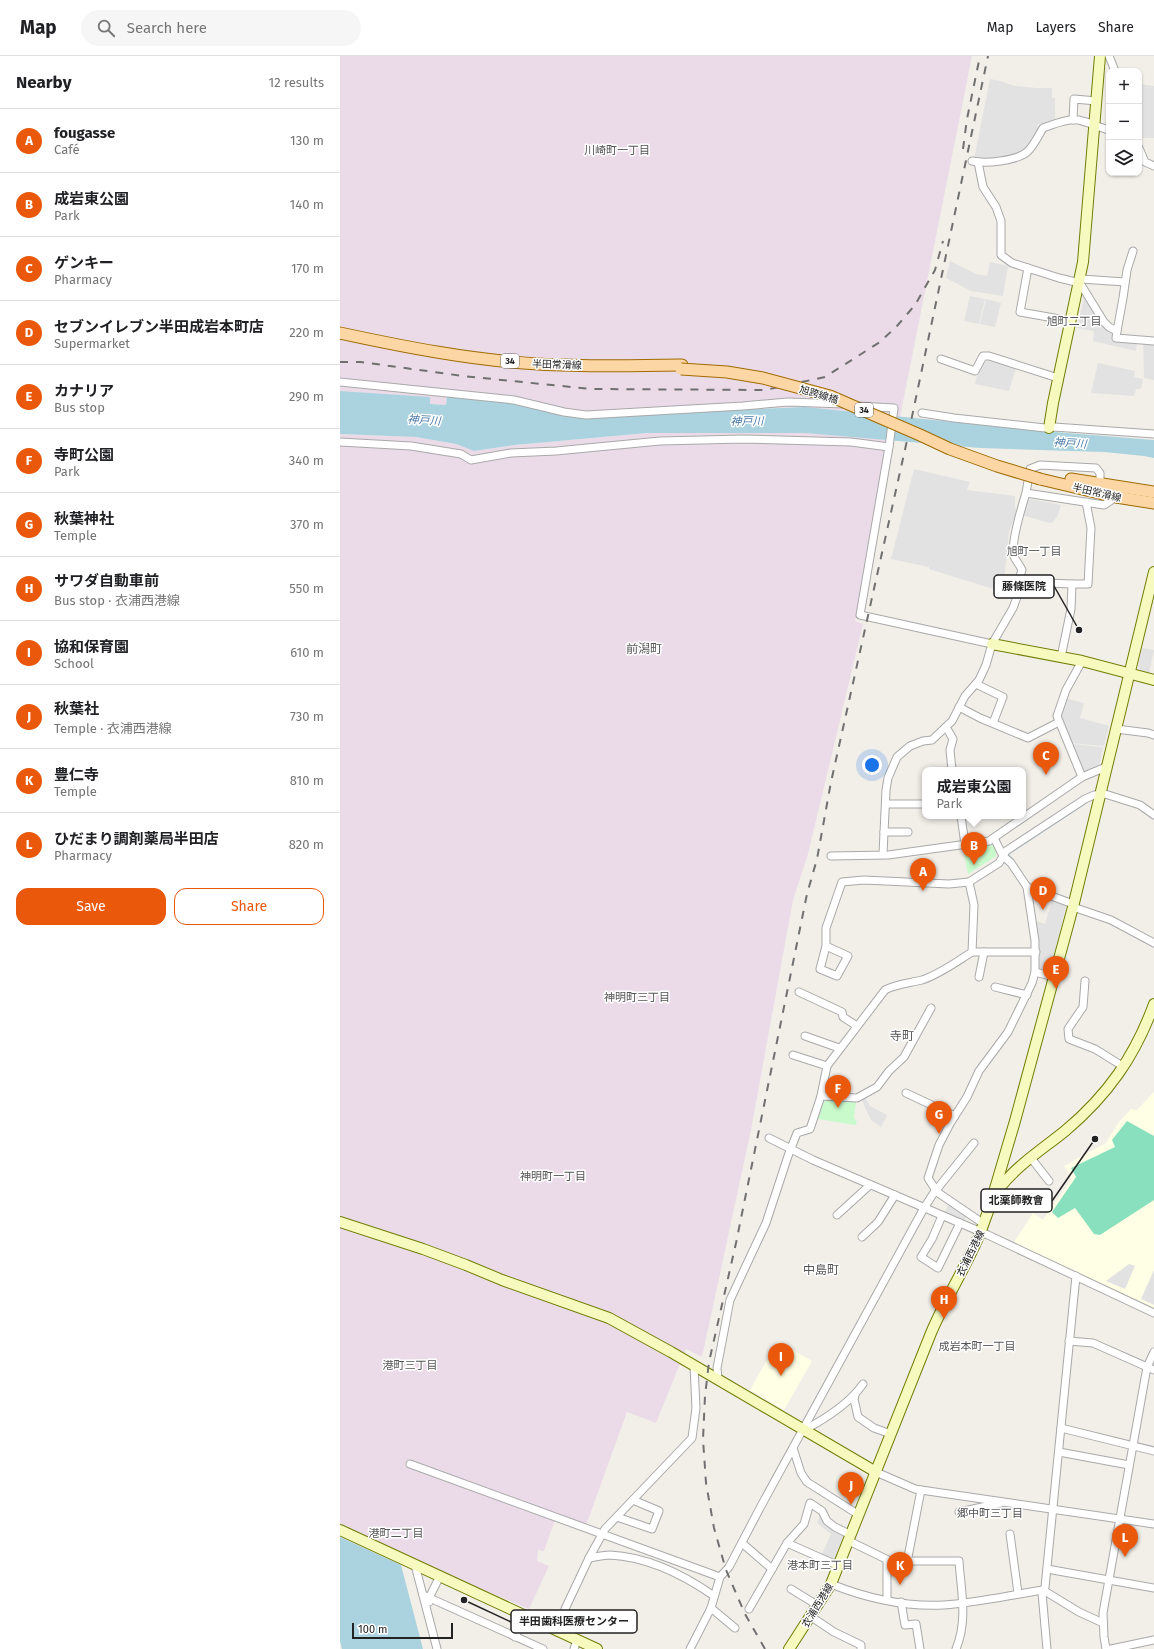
<!DOCTYPE html>
<meta charset="utf-8">
<style>
:root{--surface:#fff;--page:#f6f6f6;--text:#202124;--muted:#757577;--line:#e0e0e0;--accent:#ea580c}
body{margin:0;font-family:"Fira Sans","Noto Sans JP",sans-serif;background:var(--page);color:var(--text)}
.controls{position:absolute;right:12px;top:12px;display:grid;overflow:hidden;border-radius:8px;box-shadow:0 1px 3px #0004}
.controls button{width:36px;height:36px;display:grid;place-items:center;padding:0;border:0;border-bottom:1px solid var(--line);background:var(--surface);color:var(--text);font:20px sans-serif}
.scale{position:absolute;left:12px;bottom:10px;width:101px;box-sizing:border-box;padding-left:4px;border:2px solid #222;border-top:0;font-size:11px;line-height:14px;white-space:nowrap;color:#222;-webkit-text-stroke:3px #fff;paint-order:stroke}
.you{position:absolute;left:532px;top:709px;width:14px;height:14px;margin:-10px;border:3px solid #fff;border-radius:50%;background:#1a73e8;box-shadow:0 0 0 6px #1a73e833}
.badge{display:grid;place-items:center;width:26px;height:26px;border-radius:50%;background:var(--accent);color:#fff;font-size:13px;font-weight:700}
.pin{position:absolute;translate:-50% -33px;filter:drop-shadow(0 1px 2px #0008)}
.pin::after{content:'';position:absolute;top:21px;width:14px;height:12px;background:inherit;clip-path:polygon(0 0,100% 0,50% 100%)}
.popup{position:absolute;left:582px;top:711px;width:104px;height:52px;box-sizing:border-box;display:grid;place-content:center;border-radius:8px;background:var(--surface);filter:drop-shadow(0 1px 3px #0005);font-size:13px;white-space:nowrap;color:var(--muted)}
.popup b{font-size:15px;color:var(--text)}
.popup::after{content:'';position:absolute;left:50%;top:100%;margin-left:-8px;border:8px solid transparent;border-top-color:var(--surface)}
.list{margin:0;padding:0;list-style:none}
h2{display:flex;justify-content:space-between;align-items:center;height:52px;margin:0;padding:0 16px;font-size:17px}
h2 small{font-size:13px;font-weight:400;color:var(--muted)}
.list li{display:grid;grid-template-columns:26px 1fr auto;gap:12px;align-items:center;box-sizing:border-box;height:64px;padding:0 16px;border-top:1px solid var(--line)}
.list b{display:block;font-size:15px;white-space:nowrap}
.list p{margin:0;font-size:13px;white-space:nowrap;color:var(--muted)}
.list em{font-size:13px;font-style:normal;color:var(--muted)}
.actions{display:flex;gap:8px;padding:12px 16px}
.actions a{flex:1;padding:9px 0;border:1px solid var(--accent);border-radius:12px;text-align:center;font-size:14px;color:var(--accent)}
.actions .main{background:var(--accent);color:#fff}
.icon{flex:none;width:22px;height:22px;fill:none;stroke:currentColor;stroke-width:2;stroke-linecap:round;stroke-linejoin:round}
.map{position:relative;flex:none;width:814px;height:1593px;overflow:hidden}
header{display:flex;align-items:center;gap:24px;box-sizing:border-box;height:56px;padding:0 20px;background:var(--surface);border-bottom:1px solid var(--line)}
header strong{font-size:19px}
nav{display:flex;gap:22px;margin-inline-start:auto;font-size:14px}
.search{width:280px;height:36px;background:var(--page);display:flex;align-items:center;gap:10px;box-sizing:border-box;padding:0 14px;border-radius:22px;color:var(--muted);font-size:15px}
main{display:flex}
aside{flex:1;background:var(--surface)}
.map>svg:first-child{display:block}
</style>
<header>
<strong>Map</strong>
<div class="search"><svg class="icon" aria-label="search" viewBox="0 0 24 24"><circle cx="10" cy="10" r="6"/><path d="M15 15l6 6"/></svg>Search here</div>
<nav><a>Map</a><a>Layers</a><a>Share</a></nav>
</header>
<main>
<aside>
<h2>Nearby<small>12 results</small></h2>
<ul class="list">
<li><span class="badge">A</span><div><b>fougasse</b><p>Café</p></div><em>130 m</em></li>
<li><span class="badge">B</span><div><b>成岩東公園</b><p>Park</p></div><em>140 m</em></li>
<li><span class="badge">C</span><div><b>ゲンキー</b><p>Pharmacy</p></div><em>170 m</em></li>
<li><span class="badge">D</span><div><b>セブンイレブン半田成岩本町店</b><p>Supermarket</p></div><em>220 m</em></li>
<li><span class="badge">E</span><div><b>カナリア</b><p>Bus stop</p></div><em>290 m</em></li>
<li><span class="badge">F</span><div><b>寺町公園</b><p>Park</p></div><em>340 m</em></li>
<li><span class="badge">G</span><div><b>秋葉神社</b><p>Temple</p></div><em>370 m</em></li>
<li><span class="badge">H</span><div><b>サワダ自動車前</b><p>Bus stop · 衣浦西港線</p></div><em>550 m</em></li>
<li><span class="badge">I</span><div><b>協和保育園</b><p>School</p></div><em>610 m</em></li>
<li><span class="badge">J</span><div><b>秋葉社</b><p>Temple · 衣浦西港線</p></div><em>730 m</em></li>
<li><span class="badge">K</span><div><b>豊仁寺</b><p>Temple</p></div><em>810 m</em></li>
<li><span class="badge">L</span><div><b>ひだまり調剤薬局半田店</b><p>Pharmacy</p></div><em>820 m</em></li>
</ul>
<div class="actions"><a class="main">Save</a><a>Share</a></div>
</aside>
<div class="map">
<svg width="814" height="1593" viewBox="0 0 814 1593">
<rect width="100%" height="100%" fill="#f2efe9"/>
<!-- industrial -->
<g fill="#ebdbe8">
<polygon points="0,0 632,0 560,361 465,351 396,353 254,361 107,340 106,349 90,348 90,342 0,335"/>
<polygon points="307,377 465,377 553,384 515,565 523,568 468,798 453,844 411,1074 362,1301 346,1293 316,1367 287,1356 244,1475 215,1464 204,1495 198,1494 197,1505 209,1510 189,1553 0,1473 0,378 76,381 116,388 134,395 175,389"/>
</g>
<!-- education -->
<g fill="#ffffe5">
<polygon points="814,1036 814,1254 674,1186 693,1157 703,1164 732,1122 724,1110 766,1087 779,1066 791,1053 797,1054"/>
<polygon points="438,1285 472,1305 444,1354 410,1334"/>
</g>
<!-- park -->
<g fill="#c8facc">
<polygon points="652,789 656,794 656,800 628,818 623,792"/>
<polygon points="486,1044 516,1046 514,1062 517,1066 515,1069 478,1063 483,1047"/>
</g>
<!-- pitch -->
<polygon fill="#88e0be" points="787,1065 814,1080 814,1144 760,1179 754,1178 735,1152 718,1162 712,1156 736,1121 731,1112 775,1091 772,1084"/>
<!-- parking -->
<g fill="#e2e2e2">
<polygon points="650,23 660,25 675,30 696,32 712,32 712,42 715,42 715,63 697,69 698,74 687,93 662,102 646,104 634,103"/>
<polygon points="799,28 814,30 814,82 799,82"/>
<polygon points="610,205 636,218 647,220 650,206 668,210 663,240 631,235 606,222"/>
<polygon points="630,240 645,243 639,268 624,265"/>
<polygon points="744,241 747,241 767,274 773,277 773,284 797,286 796,295 753,285 754,275 737,272"/>
<polygon points="646,243 661,247 655,271 640,268"/>
<polygon points="803,286 814,287 814,324 804,322"/>
<polygon points="648,305 676,312 669,335 635,328 637,319 643,307"/>
<polygon points="758,307 795,315 794,321 803,323 801,333 796,333 794,340 751,337"/>
<polygon points="574,413 630,426 627,434 675,440 675,451 677,457 669,475 663,536 589,513 589,511 551,503"/>
<polygon points="685,442 721,449 718,459 713,466 710,467 681,459"/>
<polygon points="802,592 814,594 809,617 800,615 798,611"/>
<polygon points="725,642 744,647 740,662 769,670 764,690 730,687 720,660"/>
<polygon points="731,688 763,691 759,711 742,718"/>
<polygon points="712,845 726,850 709,918 698,916 699,895 696,865 705,868"/>
<polygon points="525,1041 530,1050 547,1059 541,1071 531,1064 521,1043"/>
<polygon points="609,1148 627,1159 624,1166 604,1157"/>
<polygon points="789,1208 795,1210 785,1233 766,1225"/>
<polygon points="814,1214 814,1249 801,1243"/>
<polygon points="481,1457 505,1477 493,1506 481,1500 491,1478 477,1467"/>
</g>
<!-- water -->
<g fill="#aad3df">
<polygon points="0,335 90,341 90,348 106,349 107,339 173,347 235,360 465,351 702,375 814,384 814,402 804,400 764,396 640,392 465,377 307,377 175,389 134,395 116,388 76,381 0,378"/>
<polygon points="0,1481 61,1509 83,1593 2,1593 0,1585"/>
</g>
<g fill="none" stroke-linecap="round" stroke-linejoin="round">
<!-- stream -->
<polyline stroke="#aad3df" stroke-width="2" points="672,803 668,798 747,746"/>
<!-- street casing -->
<g stroke="#a9a9a9" stroke-width="9">
<g id="street">
<polyline points="769,0 775,15"/>
<polyline points="733,64 734,43 757,45"/>
<polyline points="799,92 805,106 814,110"/>
<path d="M632 105C645 108 676 105 687 96 694 90 698 80 703 72 714 68 731 61 742 65 752 67 760 72 769 74"/>
<polyline points="638,106 643,131 656,151 661,165 661,199 672,207 719,222 740,227 764,266 769,271 777,275 776,282 814,285"/>
<polyline points="688,212 680,256 731,265"/>
<polyline points="741,223 785,226"/>
<polyline points="777,275 783,242 787,214 793,195"/>
<polyline points="601,303 635,315 643,300 649,300 718,322"/>
<polyline points="0,326 174,344 224,356 246,359 403,350 448,346 504,348"/>
<polyline points="518,350 554,352 549,391"/>
<polyline points="582,357 614,362 705,372 714,371 814,378"/>
<polyline points="0,386 71,390 121,398 131,404 171,397 216,395 320,385 403,383 511,386 549,391 520,559 652,588"/>
<polyline points="760,428 760,417 756,412 700,409 690,413 686,437 764,449 776,441"/>
<polyline points="705,527 732,528"/>
<polyline points="721,601 731,553 732,528 748,528 751,472 746,446"/>
<polyline points="636,628 663,641 653,667"/>
<polyline points="619,651 640,662 688,682 719,666"/>
<polyline points="606,671 613,683 610,694 612,714"/>
<polyline points="776,673 808,677 814,679"/>
<polyline points="742,721 717,660 726,634 742,605"/>
<polyline points="546,748 585,748"/>
<polyline points="621,760 625,788"/>
<polyline points="544,776 568,776"/>
<path d="M543 798 546 734 548 722 557 701 570 690 583 685 592 684 612 665 625 640 639 624 646 609 652 588 673 552 677 541 678 526 682 514C680 509 675 504 674 500 670 488 682 450 686 437"/>
<polyline points="491,800 548,799 649,785 742,721 766,711"/>
<polyline points="687,831 733,848"/>
<polyline points="733,851 771,864 814,887"/>
<polyline points="486,890 508,900 497,920 480,913 486,890 486,872 502,826 524,824 609,828 629,826 659,807 666,795 745,743 754,739 765,738 800,749 814,759"/>
<polyline points="632,896 696,896"/>
<polyline points="695,916 714,921"/>
<polyline points="639,921 644,896"/>
<polyline points="745,925 743,951 728,973 729,983 755,993 784,1011"/>
<polyline points="655,931 687,939"/>
<polyline points="459,936 502,956 503,961 517,970"/>
<polyline points="465,980 499,992"/>
<polyline points="453,999 487,1010"/>
<polyline points="566,1037 615,1060"/>
<polyline points="481,1040 517,1042 537,1031 549,1015 564,1001 591,952"/>
<polyline points="429,1082 473,1104 648,1179 814,1257"/>
<polyline points="691,1102 709,1125"/>
<polyline points="497,1159 530,1129"/>
<polyline points="602,1160 592,1183 581,1201 598,1212 620,1167"/>
<polyline points="644,1168 597,1136 588,1122 599,1089 611,1066 627,1041 639,1015 668,976 692,927 695,916 695,885 687,831 671,807 663,800 654,782"/>
<polyline points="522,1181 538,1166 555,1139"/>
<polyline points="729,1285 753,1287 814,1314"/>
<path d="M378 1323 377 1312 390 1244 426 1167 448 1100 457 1077 470 1073 481 1040 487 1010 545 934C556 928 570 927 582 924 600 918 616 906 632 896L634 849 629 826"/>
<polyline points="515,1339 514,1343 518,1361 534,1372 551,1378"/>
<polyline points="721,1372 814,1395"/>
<path d="M464 1374C485 1363 509 1348 523 1328"/>
<polyline points="453,1392 461,1417 467,1426 519,1459"/>
<polyline points="719,1396 789,1409"/>
<polyline points="70,1408 380,1521"/>
<polyline points="536,1416 575,1433 581,1434 814,1468"/>
<polyline points="619,1456 661,1447"/>
<polyline points="277,1461 312,1473 319,1455 293,1444"/>
<polyline points="670,1478 678,1537"/>
<path d="M509 1485 550 1505H619C621 1535 628 1564 616 1593"/>
<polyline points="402,1487 432,1513"/>
<polyline points="447,1487 499,1510"/>
<path d="M249 1502C256 1501 264 1499 270 1499 308 1501 344 1519 374 1540"/>
<polyline points="567,1506 581,1434"/>
<polyline points="75,1509 97,1593"/>
<polyline points="707,1513 814,1532"/>
<path d="M491 1528C526 1542 566 1551 604 1549 637 1547 670 1539 703 1534L739 1556 763 1567"/>
<polyline points="451,1533 477,1549"/>
<polyline points="83,1539 203,1593"/>
<polyline points="547,1544 547,1504"/>
<polyline points="89,1546 89,1542 100,1520"/>
<polyline points="561,1546 565,1569 576,1568 580,1593"/>
<polyline points="371,1552 395,1572"/>
<polyline points="409,1553 447,1487 464,1468 470,1447 482,1455 487,1465 495,1471 511,1479"/>
<polyline points="470,1560 494,1576 521,1589 521,1593"/>
<polyline points="219,1575 225,1553 249,1502 265,1473 352,1382 356,1352 354,1310"/>
<polyline points="175,1581 185,1560"/>
<polyline points="234,1593 237,1584"/>
<polyline points="350,1593 371,1552 380,1521 389,1511 421,1450 584,1152 593,1138 634,1087"/>
<polyline points="707,1593 702,1537 705,1531 736,1220"/>
<polyline points="766,1593 764,1581 763,1557 807,1311 814,1296"/>
<polyline points="771,1593 814,1584"/>
</g>
</g>
<!-- secondary casing -->
<g stroke="#707d05" stroke-width="12">
<g id="secondary">
<polyline points="709,372 713,347 743,206 760,0"/>
<polyline points="652,588 742,605 814,624"/>
<polyline points="654,1136 675,1065 733,851 814,516"/>
<polyline points="0,1166 83,1193 126,1209 162,1224 269,1262 331,1296 536,1416"/>
<polyline points="0,1474 257,1593"/>
<path d="M449 1593 491 1528 591 1277C605 1244 624 1214 638 1182 646 1164 649 1146 661 1130 679 1108 704 1092 725 1075 768 1039 795 1000 814 948"/>
</g>
</g>
<!-- primary casing -->
<g stroke="#a06b00" stroke-width="13">
<g id="primary">
<path d="M0 277C65 291 131 304 198 308 246 311 294 310 342 309"/>
<polyline points="700,423 776,441 814,447"/>
<polyline points="731,423 814,436"/>
</g>
</g>
<!-- street -->
<use href="#street" stroke="#fff" stroke-width="7"/>
<!-- secondary -->
<use href="#secondary" stroke="#f7fabf" stroke-width="10"/>
<!-- primary -->
<use href="#primary" stroke="#fcd6a4" stroke-width="11"/>
<!-- rail -->
<g stroke="#707070" stroke-width="2" stroke-dasharray="8 8" stroke-linecap="butt">
<polyline points="623,93 627,63 640,0"/>
<polyline points="0,306 21,306 123,320 251,333 425,334 485,321 540,286 557,270 575,249 595,214 603,185"/>
<polyline points="425,1593 405,1558 386,1514 374,1472 366,1427 363,1383 365,1340 369,1306 396,1187 467,838 477,803 491,726 566,389 648,0"/>
</g>
<!-- primary-bridge casing -->
<g stroke="#a06b00" stroke-width="13" stroke-linecap="butt">
<polyline id="primary-bridge" points="341,313 387,316 423,322 490,340 580,379 610,393 657,410 700,423"/>
</g>
<!-- primary-bridge -->
<use href="#primary-bridge" stroke="#fcd6a4" stroke-width="11"/>
</g>
<g text-anchor="middle" stroke-width="3" stroke-linejoin="round" paint-order="stroke">
<!-- shield labels -->
<g fill="#fff" stroke="#646464" stroke-width="1">
<rect x="161" y="298" width="18" height="14" rx="3"/>
<rect x="515" y="347" width="18" height="14" rx="3"/>
</g>
<g font-size="9" font-weight="bold" fill="#222">
<text x="170" y="308">34</text>
<text x="524" y="357">34</text>
</g>
<!-- street labels -->
<g font-size="10" fill="#222" stroke="#fff">
<text transform="translate(217 308) rotate(2)" y="4">半田常滑線</text>
<text transform="translate(479 338) rotate(17)" y="4">旭跨線橋</text>
<text transform="translate(757 436) rotate(13)" y="4">半田常滑線</text>
<text transform="translate(630 1197) rotate(-64)" y="4">衣浦西港線</text>
<text transform="translate(477 1549) rotate(-58)" y="4">衣浦西港線</text>
</g>
<!-- neighbourhood labels -->
<g font-size="11" fill="#555" stroke="#fff">
<text x="277" y="98">川崎町一丁目</text>
<text x="734" y="269">旭町二丁目</text>
<text x="694" y="499">旭町一丁目</text>
<text x="297" y="945">神明町三丁目</text>
<text x="213" y="1124">神明町一丁目</text>
<text x="637" y="1294">成岩本町一丁目</text>
<text x="70" y="1313">港町三丁目</text>
<text x="650" y="1461">郷中町三丁目</text>
<text x="56" y="1481">港町二丁目</text>
<text x="480" y="1513">港本町三丁目</text>
</g>
<!-- water labels -->
<g font-size="11" font-style="italic" fill="#4a7aab" stroke="#fff">
<text transform="translate(84 364) rotate(4)" y="4">神戸川</text>
<text transform="translate(407 365) rotate(-1)" y="4">神戸川</text>
<text transform="translate(730 387) rotate(4)" y="4">神戸川</text>
</g>
<!-- quarter labels -->
<g font-size="12" fill="#555" stroke="#fff">
<text x="304" y="597">前潟町</text>
<text x="562" y="984">寺町</text>
<text x="481" y="1218">中島町</text>
</g>
</g>
<!-- callouts -->
<path fill="none" stroke="#222" stroke-width="1.5" d="M739 574L714 530M755 1083L712 1145M124 1544L171 1566"/>
<g fill="#222" stroke="#fff" stroke-width="1.5">
<circle cx="739" cy="574" r="4"/>
<circle cx="755" cy="1083" r="4"/>
<circle cx="124" cy="1544" r="4"/>
</g>
<g fill="#fff" stroke="#222" stroke-width="1.5">
<rect x="654" y="519" width="60" height="23" rx="4"/>
<rect x="641" y="1133" width="71" height="23" rx="4"/>
<rect x="171" y="1554" width="126" height="23" rx="4"/>
</g>
<g font-size="11" text-anchor="middle" font-weight="bold" fill="#222">
<text x="684" y="534">藤條医院</text>
<text x="676" y="1148">北薬師教會</text>
<text x="234" y="1569">半田歯科医療センター</text>
</g>
</svg>
<div class="controls">
<button>+</button>
<button>−</button>
<button><svg class="icon" aria-label="layers" viewBox="0 0 24 24"><path d="M12 4l9 5-9 5-9-5zM3 14l9 5 9-5"/></svg></button>
</div>
<div class="scale">100 m</div>
<div class="you"></div>
<div class="pin badge" style="left:583px;top:835px">A</div>
<div class="pin badge" style="left:634px;top:809px">B</div>
<div class="popup"><b>成岩東公園</b>Park</div>
<div class="pin badge" style="left:706px;top:719px">C</div>
<div class="pin badge" style="left:703px;top:854px">D</div>
<div class="pin badge" style="left:716px;top:933px">E</div>
<div class="pin badge" style="left:498px;top:1052px">F</div>
<div class="pin badge" style="left:599px;top:1078px">G</div>
<div class="pin badge" style="left:604px;top:1263px">H</div>
<div class="pin badge" style="left:441px;top:1320px">I</div>
<div class="pin badge" style="left:511px;top:1449px">J</div>
<div class="pin badge" style="left:560px;top:1529px">K</div>
<div class="pin badge" style="left:785px;top:1501px">L</div>
</div>
</main>
